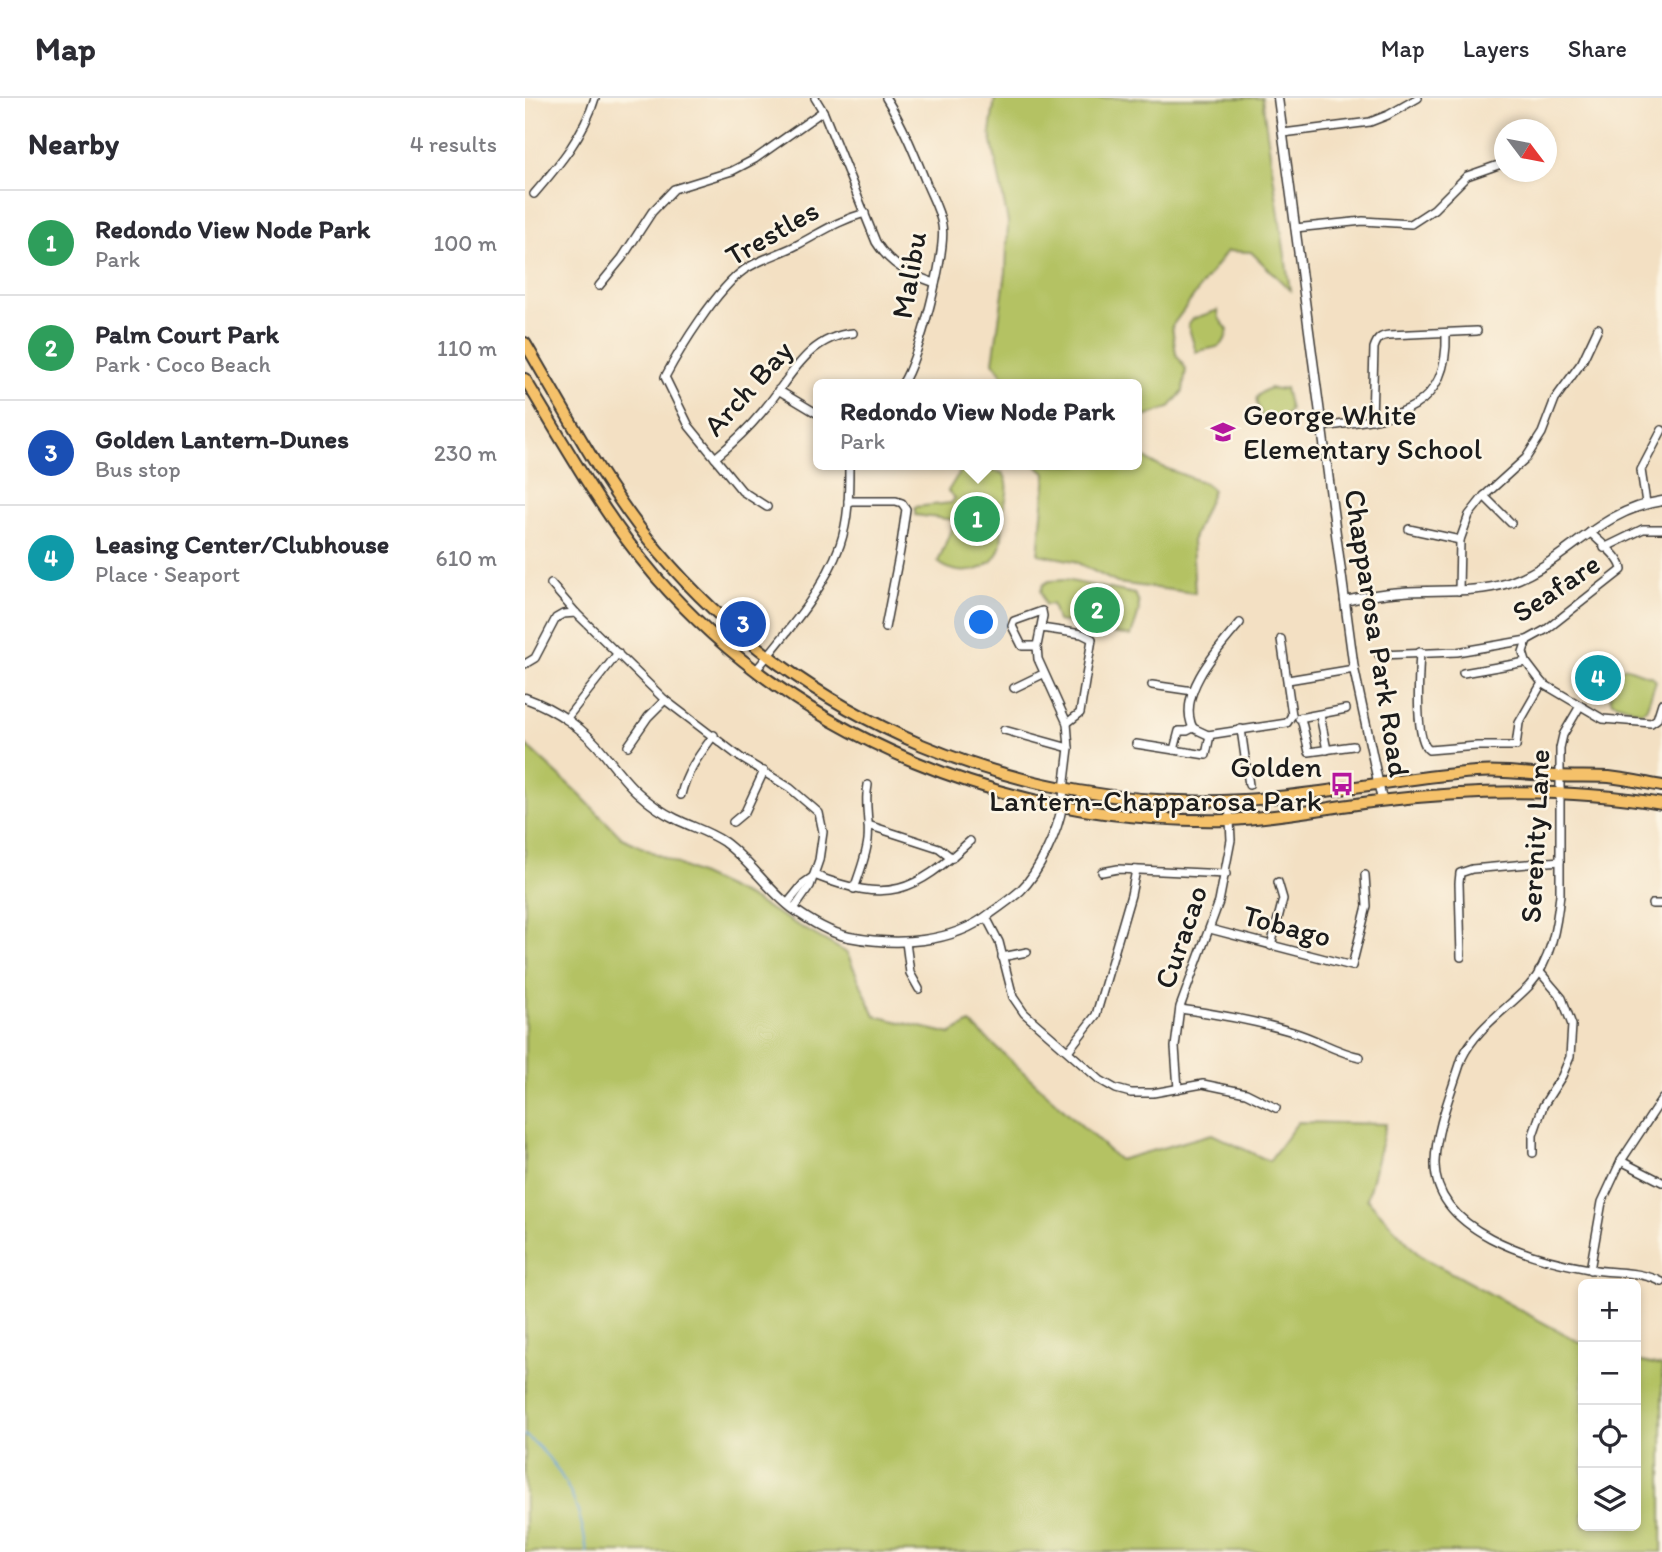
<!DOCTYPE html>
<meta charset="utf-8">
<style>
:root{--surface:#fff;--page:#f2f2f3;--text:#2b2b33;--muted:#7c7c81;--line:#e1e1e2;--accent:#b5179e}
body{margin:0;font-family:Itim,sans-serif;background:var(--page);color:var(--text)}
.controls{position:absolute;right:21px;bottom:21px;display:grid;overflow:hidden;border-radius:10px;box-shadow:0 4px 10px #0003}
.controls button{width:63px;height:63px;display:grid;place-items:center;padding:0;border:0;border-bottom:2px solid var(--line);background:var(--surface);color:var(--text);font:35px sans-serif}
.compass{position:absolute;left:969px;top:21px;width:63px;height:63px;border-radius:50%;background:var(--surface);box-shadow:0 4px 10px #0003;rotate:122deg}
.you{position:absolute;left:457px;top:525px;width:24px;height:24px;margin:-18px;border:5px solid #fff;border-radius:50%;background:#1a73e8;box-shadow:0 0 0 10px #1a73e833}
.badge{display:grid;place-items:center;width:46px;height:46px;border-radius:50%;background:var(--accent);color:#fff;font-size:23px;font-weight:700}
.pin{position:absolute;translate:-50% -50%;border:4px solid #fff;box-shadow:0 2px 7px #0006}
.popup{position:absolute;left:288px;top:281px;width:329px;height:91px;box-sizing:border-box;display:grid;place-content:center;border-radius:10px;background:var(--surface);filter:drop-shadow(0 2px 5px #0005);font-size:23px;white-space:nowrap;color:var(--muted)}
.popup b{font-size:26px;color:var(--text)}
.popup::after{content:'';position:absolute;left:50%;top:100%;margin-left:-14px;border:14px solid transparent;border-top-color:var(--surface)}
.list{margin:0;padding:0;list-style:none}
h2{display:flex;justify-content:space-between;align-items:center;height:91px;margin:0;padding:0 28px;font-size:30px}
h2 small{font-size:23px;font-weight:400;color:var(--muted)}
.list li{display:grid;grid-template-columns:46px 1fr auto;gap:21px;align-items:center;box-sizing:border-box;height:105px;padding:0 28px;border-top:2px solid var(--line)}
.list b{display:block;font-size:26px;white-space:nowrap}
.list p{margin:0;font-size:23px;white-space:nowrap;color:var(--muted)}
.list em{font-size:23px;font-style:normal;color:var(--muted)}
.icon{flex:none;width:38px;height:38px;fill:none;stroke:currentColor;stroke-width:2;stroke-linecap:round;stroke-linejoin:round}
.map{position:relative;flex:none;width:1137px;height:1454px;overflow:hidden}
header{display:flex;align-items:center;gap:42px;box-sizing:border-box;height:98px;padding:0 35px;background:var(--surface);border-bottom:2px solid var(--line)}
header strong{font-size:33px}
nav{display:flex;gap:38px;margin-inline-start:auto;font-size:24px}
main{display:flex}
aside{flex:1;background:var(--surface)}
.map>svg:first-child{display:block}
</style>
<header>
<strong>Map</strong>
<nav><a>Map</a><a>Layers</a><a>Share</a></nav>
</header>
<main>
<aside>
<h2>Nearby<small>4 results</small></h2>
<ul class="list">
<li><span class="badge" style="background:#2e9e5b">1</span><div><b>Redondo View Node Park</b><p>Park</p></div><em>100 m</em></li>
<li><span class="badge" style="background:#2e9e5b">2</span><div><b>Palm Court Park</b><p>Park · Coco Beach</p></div><em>110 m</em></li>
<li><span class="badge" style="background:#1a4fb4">3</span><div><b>Golden Lantern-Dunes</b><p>Bus stop</p></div><em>230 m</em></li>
<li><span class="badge" style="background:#0f9aa8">4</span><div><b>Leasing Center/Clubhouse</b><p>Place · Seaport</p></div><em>610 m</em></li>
</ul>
</aside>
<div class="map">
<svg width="1137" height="1454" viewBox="0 0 1137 1454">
<rect width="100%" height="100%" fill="#fcf5e5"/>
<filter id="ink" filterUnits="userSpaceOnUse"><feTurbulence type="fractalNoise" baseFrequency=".0143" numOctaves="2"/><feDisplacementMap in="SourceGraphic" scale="14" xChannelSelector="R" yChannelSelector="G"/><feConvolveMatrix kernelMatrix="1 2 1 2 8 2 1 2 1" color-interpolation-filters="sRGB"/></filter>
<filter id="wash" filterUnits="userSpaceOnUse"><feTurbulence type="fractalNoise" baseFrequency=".00686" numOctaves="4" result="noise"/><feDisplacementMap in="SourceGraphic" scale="28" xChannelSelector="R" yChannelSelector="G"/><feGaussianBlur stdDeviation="1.57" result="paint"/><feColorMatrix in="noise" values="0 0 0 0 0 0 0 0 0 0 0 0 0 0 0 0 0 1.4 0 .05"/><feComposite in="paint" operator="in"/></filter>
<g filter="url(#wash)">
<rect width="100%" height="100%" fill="#f3e0c3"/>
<!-- green -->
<g fill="#b4c264" stroke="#686f40" stroke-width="2">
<polygon points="470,0 737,0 765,192 726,154 702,153 647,228 651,256 661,271 658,293 644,310 611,322 611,286 476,286 478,278 468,264 481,174 483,124 465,34"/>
<path d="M693 212 694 220 703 232C698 256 687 247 671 254L663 227 667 221Z"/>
<path d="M745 290 752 292 760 290 765 312 761 317 739 324C735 307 721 300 745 290Z"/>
<polygon points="611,352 627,365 680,385 688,392 667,443 670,495 592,485 549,463 513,456 521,376 510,367 611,367"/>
<path d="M442 368 478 375C487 389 480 400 478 416 477 427 478 439 475 449 467 476 432 480 413 464L430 422 390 417V409L426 405 430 400 423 393 437 370Z"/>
<path d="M540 482 610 496C619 511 610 523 606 538L573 533 572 528 532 523 527 506 520 507 516 493 518 487 524 483Z"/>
<polygon points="1100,569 1128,579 1131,583 1121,611 1116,614 1087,604 1085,599 1095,571"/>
<polygon points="0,646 54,696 97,740 223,799 322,855 350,918 425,936 445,925 594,1062 687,1036 744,1063 773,1024 861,1026 842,1101 895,1158 1058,1246 1058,1428 1111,1428 1111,1263 1137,1268 1137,1454 0,1454"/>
</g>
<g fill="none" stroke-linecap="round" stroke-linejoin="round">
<!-- stream -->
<path stroke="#60a1d3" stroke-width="2" d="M0 1337C37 1366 56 1408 62 1454"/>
</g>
</g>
<g filter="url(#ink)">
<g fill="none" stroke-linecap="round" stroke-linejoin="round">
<!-- minor casing -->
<g stroke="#3c3935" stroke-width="10">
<g id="minor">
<path d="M290 0 298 13 351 144C366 168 384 176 410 185"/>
<path d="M361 0C378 27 390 57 402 87 407 99 415 113 417 127 422 153 393 264 377 286"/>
<polyline points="758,35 845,24 863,17 893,0"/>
<polyline points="1021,50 1024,49"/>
<path d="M9 96C34 67 59 37 70 0"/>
<polyline points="770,130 838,123 886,126 909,111 942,78 979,65"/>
<polyline points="74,188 97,160 127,114 149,91 207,73 230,61 298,13"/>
<polyline points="253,292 293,316"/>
<path d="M847 322 849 250C852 241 855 238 864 237L952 233"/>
<path d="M797 329C860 320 924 320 921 236"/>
<path d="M190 360C207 346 223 331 237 314 264 283 281 239 328 235"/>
<polyline points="959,398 986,425"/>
<polyline points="323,403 371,403 377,405 381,411 375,453 360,530"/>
<polyline points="1121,405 1116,372 1137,332"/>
<path d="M242 409 217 393 164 328 140 279C156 249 192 191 219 172 235 161 255 156 272 147 297 134 312 123 340 115"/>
<polyline points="884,431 935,442"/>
<polyline points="1079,450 1118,431 1137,431"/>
<polyline points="26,486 51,515 140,602 216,660 265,690 294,715 298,734 294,762 285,788 269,811"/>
<polyline points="934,493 935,442 944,417 959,398 1001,360 1017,335 1030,301 1057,264 1073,230"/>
<polyline points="516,530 557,536 567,541 555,615 542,625"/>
<polyline points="756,541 767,617"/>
<polyline points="512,548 497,548 487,528 489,523 517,513 518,518 512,548 513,561 542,625 544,650 537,708"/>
<path d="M895 554C894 573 889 642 904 652L952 648H991L994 625 1017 585"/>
<path d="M854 557 932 554 1002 542 1022 531 1097 472C1096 459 1075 445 1065 434"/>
<polyline points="1001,564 998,554 1002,542"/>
<polyline points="0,566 10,560 31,520 38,516 51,515"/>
<path d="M232 571C262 534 299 492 315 447 324 421 324 394 324 367"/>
<polyline points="938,575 1001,564 1017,585 1078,621 1126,625 1132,621 1137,605"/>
<polyline points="763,582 829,571"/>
<polyline points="627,587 668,593"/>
<polyline points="489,590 518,576"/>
<path d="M1055 608 1038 637 1035 650V796C1032 827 1026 864 1004 888 981 912 951 930 937 960 927 993 911 1029 910 1064 908 1134 1009 1161 1064 1171 1089 1176 1114 1172 1137 1184"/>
<polyline points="795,617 802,652"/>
<polyline points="774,620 821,611"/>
<polyline points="776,620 784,654 828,648"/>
<polyline points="41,621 93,555"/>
<path d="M668 630C651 596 694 550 715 525"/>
<polyline points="668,630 683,637 762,625 767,617"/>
<polyline points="716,631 724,687"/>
<polyline points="479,632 544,650"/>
<polyline points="611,646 681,657 685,637"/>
<polyline points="103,648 123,619 140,602"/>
<polyline points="649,652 654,633 662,633 668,630"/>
<path d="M156 697C161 674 175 656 189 637"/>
<polyline points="208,724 220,714 239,673"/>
<polyline points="343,727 414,750 427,760"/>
<polyline points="577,774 593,771 701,776"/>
<path d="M289 777C364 806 388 795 445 743"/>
<path d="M329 791C334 776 341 759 343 742 345 722 339 707 343 687"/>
<polyline points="262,806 279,785 289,778"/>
<polyline points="1127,806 1137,806"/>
<polyline points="461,819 474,844 488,899 499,915 575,982 591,991 606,995 628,995 678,986 721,995 751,1010"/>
<polyline points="685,831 827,868 842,808 840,777"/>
<polyline points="381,844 385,875 394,891"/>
<polyline points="746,848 758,801 753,784"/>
<polyline points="477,859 502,854"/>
<polyline points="936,859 934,785 935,775 947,771 1035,763"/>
<path d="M655 911C693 916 731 923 768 934 792 941 811 954 835 959"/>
<polyline points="543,953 571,917 606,797 611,772"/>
<polyline points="653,991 650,949 655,909 694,804 706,742 704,703"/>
<polyline points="1008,1055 1008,1037 1018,1008 1037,978 1045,959 1047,927 1037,900 1014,873"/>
<polyline points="1096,1063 1137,1084"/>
<polyline points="1065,1172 1077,1104 1096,1063 1137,1001"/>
</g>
</g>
<!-- tertiary casing -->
<g stroke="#3c3935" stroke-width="11">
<g id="tertiary">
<polyline points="753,0 829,571 857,702"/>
<path d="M820 503C838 499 858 495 877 494 913 491 949 496 983 485 1043 465 1070 413 1137 403"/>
<path d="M0 600C31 611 61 632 81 658 91 671 100 683 112 694 124 705 136 714 151 721 167 729 184 734 199 744 225 763 242 791 267 810 282 821 305 835 324 839 371 848 427 846 466 815 476 808 486 801 495 793 514 775 533 733 537 708"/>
</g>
</g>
<!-- primary casing -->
<g stroke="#3c3935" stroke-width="14">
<g id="primary">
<path d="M0 245C42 316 80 390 133 453 277 624 497 716 719 702 797 697 873 680 951 674 978 672 1004 676 1031 678 1049 679 1067 678 1084 679 1102 681 1120 685 1137 688"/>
<path d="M0 281C41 349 79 418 131 479 273 642 488 727 703 722 753 720 804 709 854 703 946 692 1045 690 1137 706"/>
</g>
</g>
<!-- minor -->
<use href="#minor" stroke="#fff" stroke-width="7"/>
<!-- tertiary -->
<use href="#tertiary" stroke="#fff" stroke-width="8"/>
<!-- primary -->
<use href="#primary" stroke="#f5c16b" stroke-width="10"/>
</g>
</g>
<!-- icons -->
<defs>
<g id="school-bare" transform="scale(1.89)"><path d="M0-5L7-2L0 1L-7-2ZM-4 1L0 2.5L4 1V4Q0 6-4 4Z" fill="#b5179e" stroke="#fcf5e5" stroke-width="2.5" paint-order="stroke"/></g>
<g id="bus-bare" transform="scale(1.89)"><path d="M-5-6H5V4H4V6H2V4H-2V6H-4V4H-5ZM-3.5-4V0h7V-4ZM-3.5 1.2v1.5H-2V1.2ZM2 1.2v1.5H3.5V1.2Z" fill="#b5179e" stroke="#fcf5e5" stroke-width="2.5" paint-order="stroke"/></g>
</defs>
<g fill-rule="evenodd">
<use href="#school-bare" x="698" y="334"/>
<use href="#bus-bare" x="817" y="686"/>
</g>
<g text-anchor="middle" stroke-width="5" stroke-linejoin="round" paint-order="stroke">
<!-- street labels -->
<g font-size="30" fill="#1c1c1c" stroke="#fcf5e5">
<text transform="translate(247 135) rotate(-30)" y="10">Trestles</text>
<text transform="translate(384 177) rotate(-80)" y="10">Malibu</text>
<text transform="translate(223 290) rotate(-48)" y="10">Arch Bay</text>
<text transform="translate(1031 490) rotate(-34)" y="10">Seafare</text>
<text transform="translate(852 535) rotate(81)" y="10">Chapparosa Park Road</text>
<text transform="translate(1010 738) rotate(-87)" y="10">Serenity Lane</text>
<text transform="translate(762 828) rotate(15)" y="10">Tobago</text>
<text transform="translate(656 839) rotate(-71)" y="10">Curacao</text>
</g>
<!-- poi labels -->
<g font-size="30" fill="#1c1c1c" stroke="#fcf5e5" text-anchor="start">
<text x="718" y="327">George White<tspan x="718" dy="34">Elementary School</tspan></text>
<text x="797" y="679" text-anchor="end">Golden<tspan x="797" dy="34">Lantern-Chapparosa Park</tspan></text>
</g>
</g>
</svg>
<div class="controls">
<button>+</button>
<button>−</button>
<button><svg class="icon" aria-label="locate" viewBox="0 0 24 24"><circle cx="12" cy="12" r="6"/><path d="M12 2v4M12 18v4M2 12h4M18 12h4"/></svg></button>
<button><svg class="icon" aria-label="layers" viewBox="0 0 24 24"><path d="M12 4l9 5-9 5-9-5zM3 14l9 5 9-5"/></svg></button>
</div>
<svg class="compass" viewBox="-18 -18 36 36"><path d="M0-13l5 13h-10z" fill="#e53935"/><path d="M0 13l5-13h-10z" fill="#7c7c81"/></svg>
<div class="you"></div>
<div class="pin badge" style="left:452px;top:421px;background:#2e9e5b">1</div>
<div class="popup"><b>Redondo View Node Park</b>Park</div>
<div class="pin badge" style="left:572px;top:512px;background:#2e9e5b">2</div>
<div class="pin badge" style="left:218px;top:526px;background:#1a4fb4">3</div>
<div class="pin badge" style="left:1073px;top:580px;background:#0f9aa8">4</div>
</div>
</main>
